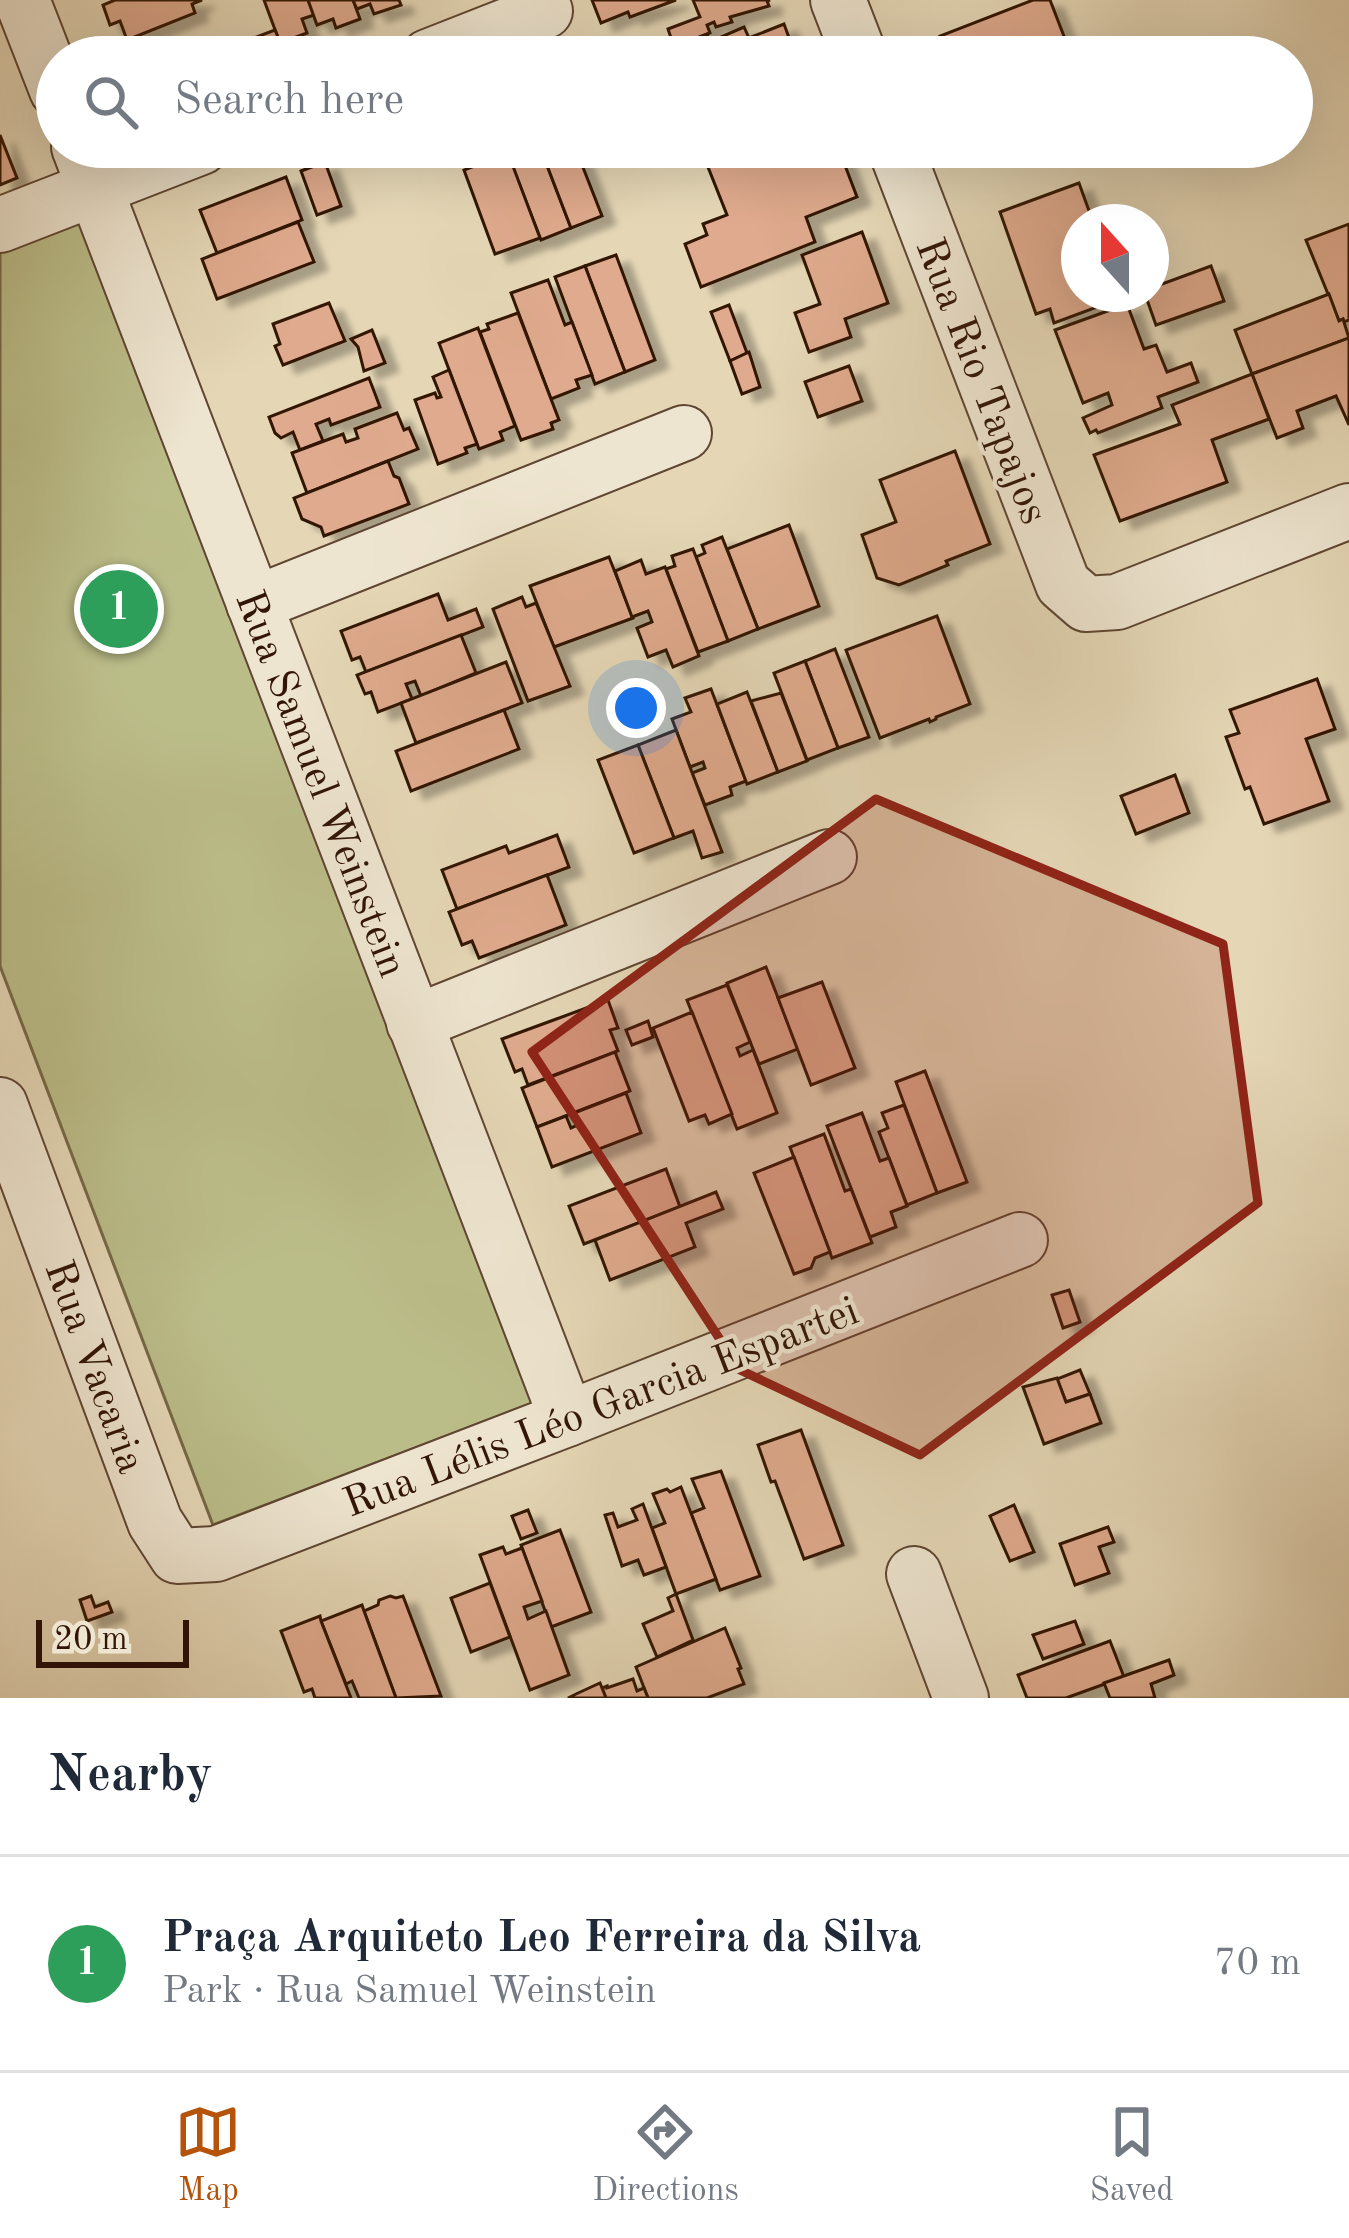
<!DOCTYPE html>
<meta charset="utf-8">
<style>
:root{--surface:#fff;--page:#f2f2f3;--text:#1f2937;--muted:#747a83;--line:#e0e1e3;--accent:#b45309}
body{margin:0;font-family:"Old Standard TT",serif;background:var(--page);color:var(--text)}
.compass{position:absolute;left:1061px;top:204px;width:108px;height:108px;border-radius:50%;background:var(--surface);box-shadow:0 12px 48px #0002;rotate:339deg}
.scale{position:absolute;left:36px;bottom:30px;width:153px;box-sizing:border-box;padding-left:12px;border:6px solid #321506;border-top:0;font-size:33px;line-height:42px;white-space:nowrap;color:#321506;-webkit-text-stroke:9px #eee5d0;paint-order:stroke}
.you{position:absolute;left:636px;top:708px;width:42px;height:42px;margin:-30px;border:9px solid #fff;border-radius:50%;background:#1a73e8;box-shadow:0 0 0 18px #1a73e833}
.badge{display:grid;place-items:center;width:78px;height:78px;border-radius:50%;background:var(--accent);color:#fff;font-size:39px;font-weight:700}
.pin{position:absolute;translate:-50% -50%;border:6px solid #fff;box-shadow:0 3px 12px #0006}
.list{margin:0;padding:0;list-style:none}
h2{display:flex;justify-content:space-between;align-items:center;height:156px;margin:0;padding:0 48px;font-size:51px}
h2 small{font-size:39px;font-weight:400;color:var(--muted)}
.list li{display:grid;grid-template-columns:78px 1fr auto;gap:36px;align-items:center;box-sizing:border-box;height:216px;padding:0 48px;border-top:3px solid var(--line)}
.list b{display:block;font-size:45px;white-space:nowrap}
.list p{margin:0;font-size:39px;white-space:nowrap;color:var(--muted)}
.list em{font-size:39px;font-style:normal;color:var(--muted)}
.icon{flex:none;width:66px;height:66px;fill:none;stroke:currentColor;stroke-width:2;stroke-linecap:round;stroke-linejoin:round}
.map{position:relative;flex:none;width:1349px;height:1698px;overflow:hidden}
.search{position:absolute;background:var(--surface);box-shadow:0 12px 48px #0002;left:36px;right:36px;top:36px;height:132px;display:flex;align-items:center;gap:30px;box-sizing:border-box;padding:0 42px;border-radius:66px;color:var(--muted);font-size:45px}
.sheet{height:372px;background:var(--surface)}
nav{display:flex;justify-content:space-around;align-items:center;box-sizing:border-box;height:168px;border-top:3px solid var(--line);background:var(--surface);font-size:33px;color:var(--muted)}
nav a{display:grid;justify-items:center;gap:6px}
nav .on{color:var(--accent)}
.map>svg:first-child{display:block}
</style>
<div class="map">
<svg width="1349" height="1698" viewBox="0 0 1349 1698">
<defs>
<filter id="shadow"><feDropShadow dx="13" dy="8" stdDeviation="3" flood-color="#0004"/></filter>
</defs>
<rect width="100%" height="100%" fill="#e5d7b6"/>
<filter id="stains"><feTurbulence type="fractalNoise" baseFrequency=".00167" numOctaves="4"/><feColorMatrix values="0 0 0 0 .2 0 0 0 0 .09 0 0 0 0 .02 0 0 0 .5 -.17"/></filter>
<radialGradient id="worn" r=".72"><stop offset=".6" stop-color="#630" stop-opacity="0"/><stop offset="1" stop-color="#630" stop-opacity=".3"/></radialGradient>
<!-- green -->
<polygon fill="#bbbd89" stroke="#766948" stroke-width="3" points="89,218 541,1400 213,1525 0,966 0,252"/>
<!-- building -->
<g fill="#dfaa8d" stroke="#321506" stroke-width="3" filter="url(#shadow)">
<polygon points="115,0 202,0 192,4 195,13 127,40 120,21 110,25 103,5"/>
<polygon points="264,0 308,0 314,15 302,19 307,33 280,43"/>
<polygon points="308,0 353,0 360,19 336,28 333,19 317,25"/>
<polygon points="353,0 399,0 401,5 374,14 370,4 357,9"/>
<polygon points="592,0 676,0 630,17 628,12 601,23"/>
<polygon points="693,0 770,0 767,1 769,6 730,17 732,22 716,27 714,22 707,25 710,33 674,47 668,29 700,17"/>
<polygon points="1033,0 1050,0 1072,57 948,57 940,36"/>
<polygon points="784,24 796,57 672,57 669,49 707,34 713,51 718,49 714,40 744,27 749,38"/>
<polygon points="275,30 286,57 259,57 251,39"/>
<polygon points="0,135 17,178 0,185"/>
<polygon points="531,147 540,147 571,228 541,240 508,155"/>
<polygon points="540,147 575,147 602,216 571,228"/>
<polygon points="761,147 838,147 857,197 806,217 815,242 701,287 685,244 707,235 703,224 727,215 708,167"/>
<polygon points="508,153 540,238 495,254 464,170"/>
<polygon points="325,162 341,206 317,215 301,171"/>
<polygon points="286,177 302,220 217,253 200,210"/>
<polygon points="1079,183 1093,222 1079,222 1079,294 1095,294 1100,306 1054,323 1050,309 1036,314 1000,212"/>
<polygon points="298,222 314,262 217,299 202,259"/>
<polygon points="1349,224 1349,320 1344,322 1343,319 1339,321 1306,240"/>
<polygon points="862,232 888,303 845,319 851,337 809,352 795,313 820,304 802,255"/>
<polygon points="616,255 655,360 625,372 585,266"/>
<polygon points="585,266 625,372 595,384 555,277"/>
<polygon points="1211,266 1224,301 1156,325 1145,294 1151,294 1151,288"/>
<polygon points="548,280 565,325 572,322 592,375 576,380 579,388 551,399 511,293"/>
<polygon points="1329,294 1339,321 1343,319 1349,338 1252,374 1235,330"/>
<polygon points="329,303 345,341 283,365 275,346 280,344 273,324"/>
<polygon points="1127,304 1144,349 1156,345 1167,372 1191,363 1198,382 1158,397 1162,408 1098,433 1096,430 1090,433 1083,418 1112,405 1108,393 1083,403 1055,330"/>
<polygon points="729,305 747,353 730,361 711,312"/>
<polygon points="518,313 559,420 551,423 553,429 521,440 480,332 489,329 487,324"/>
<polygon points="478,328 515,426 500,432 503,440 479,449 439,343"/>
<polygon points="372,330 385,363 364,371 358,347 351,339"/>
<polygon points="1349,338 1349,425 1336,396 1297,411 1303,428 1277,438 1252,374"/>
<polygon points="749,352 760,387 742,394 730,361"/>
<polygon points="849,366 862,401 818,417 805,382"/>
<polygon points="449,370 477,444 465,448 467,453 438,464 415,400 435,393 437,398 441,397 433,377"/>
<polygon points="1252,374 1269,419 1212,440 1227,482 1120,521 1094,455 1180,424 1172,405"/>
<polygon points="369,378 380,407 331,425 329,419 316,424 323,441 300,450 293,432 281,438 275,433 269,417"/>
<polygon points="397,413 404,430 409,428 418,449 307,493 292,453 343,434 346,442 358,438 355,429"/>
<polygon points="955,451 990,544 946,561 948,565 899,585 877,578 862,535 896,522 880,480"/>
<polygon points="388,461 394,476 399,478 409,504 324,536 321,527 302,519 294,498"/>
<polygon points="789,525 819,606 758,629 727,549"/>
<polygon points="722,537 758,629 728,641 696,557 705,553 702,545"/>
<polygon points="693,549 728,641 698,652 666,569 675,566 672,556"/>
<polygon points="609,557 633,618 554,647 530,586"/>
<polygon points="641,560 646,574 665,567 699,656 673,667 666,650 648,657 637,628 652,622 648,611 632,617 615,571"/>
<polygon points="438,594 448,620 476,609 483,627 366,672 360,657 352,660 341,631"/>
<polygon points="522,597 526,607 536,603 570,686 528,701 493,609"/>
<polygon points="937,616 970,704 936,717 936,719 930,722 929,719 880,738 846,650"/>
<polygon points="461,635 476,673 421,696 415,681 406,684 412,699 378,712 371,692 365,694 357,675"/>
<polygon points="835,649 869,737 838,748 805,661"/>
<polygon points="805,661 838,748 807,760 774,673"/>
<polygon points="506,662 522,703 416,743 401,703"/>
<polygon points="1317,679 1335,729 1306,739 1329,801 1264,824 1250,787 1245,789 1226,737 1239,733 1230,710"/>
<polygon points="711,689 746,781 730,787 732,795 705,805 692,773 705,768 703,762 690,767 672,719 691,712 685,698"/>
<polygon points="747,692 778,772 747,784 717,704"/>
<polygon points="781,693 807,761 778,772 751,701"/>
<polygon points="504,710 519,749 411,791 396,751"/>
<polygon points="676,730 722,852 702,858 693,831 674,838 638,745"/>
<polygon points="638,745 674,838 634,853 598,760"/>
<polygon points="1175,775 1189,813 1136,834 1121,796"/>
<polygon points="557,835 569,867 457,909 442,870 506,846 509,853"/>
<polygon points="547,875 566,925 479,958 472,941 462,945 449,912"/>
<polygon points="766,967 798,1049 759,1064 727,983"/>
<polygon points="822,982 855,1068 811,1085 778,998"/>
<polygon points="727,985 750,1042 737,1048 740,1056 753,1050 777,1113 737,1129 687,1000"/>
<polygon points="608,1000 618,1028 610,1030 618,1051 528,1085 522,1069 515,1072 502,1039"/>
<polygon points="692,1012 732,1114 709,1124 705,1115 689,1121 653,1028"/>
<polygon points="648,1021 653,1037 632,1045 626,1030"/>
<polygon points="615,1052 630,1091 537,1127 522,1088"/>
<polygon points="925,1071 967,1182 937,1193 896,1082"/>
<polygon points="626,1093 641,1133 552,1167 537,1127 566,1116 571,1128 578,1125 574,1113"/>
<polygon points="904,1105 937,1193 907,1205 879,1132 888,1128 882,1113"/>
<polygon points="862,1113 880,1161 889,1158 907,1206 891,1212 896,1227 870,1237 827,1126"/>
<polygon points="824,1134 845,1191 851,1189 872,1243 832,1258 790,1147"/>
<polygon points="794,1157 830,1252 815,1258 811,1268 794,1274 754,1173"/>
<polygon points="666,1169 680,1207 584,1244 569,1206"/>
<polygon points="716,1192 723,1209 686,1223 695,1247 610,1280 595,1240"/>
<polygon points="1069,1290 1080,1322 1063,1328 1052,1295"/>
<polygon points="1080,1370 1090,1394 1066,1402 1057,1379"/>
<polygon points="1057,1378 1066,1402 1090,1394 1101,1423 1044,1444 1023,1387"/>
<polygon points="801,1430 843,1545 804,1559 775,1481 771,1482 758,1445"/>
<polygon points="721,1471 760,1576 720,1590 691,1513 704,1508 692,1479"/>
<polygon points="681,1487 716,1579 676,1594 652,1528 665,1523 653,1494 667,1489 670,1492"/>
<polygon points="643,1504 666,1567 644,1575 638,1560 622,1566 605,1515 613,1513 618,1527 637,1520 632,1509"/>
<polygon points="1014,1505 1034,1552 1010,1561 990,1516"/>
<polygon points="528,1510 537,1533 521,1539 512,1516"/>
<polygon points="1108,1527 1114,1542 1099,1547 1109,1573 1075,1585 1060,1544"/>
<polygon points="560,1530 591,1612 551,1627 521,1545"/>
<polygon points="503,1547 506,1554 522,1548 542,1601 524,1607 528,1619 546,1611 569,1675 530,1690 480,1555"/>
<polygon points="490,1583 510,1637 471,1652 451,1598"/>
<polygon points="676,1594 693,1640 657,1657 643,1624 673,1611 668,1598"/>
<polygon points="91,1596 95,1607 108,1602 112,1612 87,1621 80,1600"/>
<polygon points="390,1596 396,1598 403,1596 441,1696 396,1698 364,1611 378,1605 379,1600"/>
<polygon points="362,1605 364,1611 396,1698 359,1698 352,1681 346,1684 321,1621"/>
<polygon points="320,1616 321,1621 351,1698 315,1698 312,1689 304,1692 281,1631"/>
<polygon points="1075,1621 1084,1644 1043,1659 1033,1635"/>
<polygon points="725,1628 741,1668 738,1669 744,1684 707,1698 648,1698 636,1667"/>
<polygon points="1110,1641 1124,1677 1066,1698 1027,1698 1018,1675"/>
<polygon points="1169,1660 1174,1675 1151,1684 1155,1698 1110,1698 1104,1683"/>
<polygon points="633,1679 637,1691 644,1688 648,1698 606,1698 602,1688 607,1686 607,1688"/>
<polygon points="600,1683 606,1698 568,1698 576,1694"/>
</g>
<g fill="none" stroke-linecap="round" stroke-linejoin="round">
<!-- minor casing -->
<g stroke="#5f4632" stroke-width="58">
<g id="minor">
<polyline points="22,0 57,90"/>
<polyline points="838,0 860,57"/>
<polyline points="428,57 545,11"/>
<polyline points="79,147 567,1419"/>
<polyline points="895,147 1063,584 1086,604 1117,602 1349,511"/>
<polyline points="0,225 201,147"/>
<polyline points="254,604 684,433"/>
<polyline points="414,1023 829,857"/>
<polyline points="0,1105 155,1522 177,1556 216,1554 567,1419 1020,1240"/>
<polyline points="914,1574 961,1698"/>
</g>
</g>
<!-- minor -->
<use href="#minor" stroke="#eee5d0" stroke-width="54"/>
</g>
<!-- marked area -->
<path fill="#8f2418" fill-opacity="0.2" stroke="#8f2418" stroke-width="9" stroke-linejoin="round" d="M876 799 1223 944 1258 1203 920 1455 740 1370 532 1052Z"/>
<g text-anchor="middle" stroke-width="9" stroke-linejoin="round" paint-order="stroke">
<!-- street labels -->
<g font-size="42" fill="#321506" stroke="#eee5d0">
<text transform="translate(984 380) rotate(69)" y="15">Rua Rio Tapajos</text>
<text transform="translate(323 783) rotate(69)" y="15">Rua Samuel Weinstein</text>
<text transform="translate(97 1366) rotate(70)" y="15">Rua Vacaria</text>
<text transform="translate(600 1405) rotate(-21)" y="15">Rua Lélis Léo Garcia Espartei</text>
</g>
</g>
<rect width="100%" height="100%" filter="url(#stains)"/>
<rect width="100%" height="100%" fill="url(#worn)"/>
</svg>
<svg class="compass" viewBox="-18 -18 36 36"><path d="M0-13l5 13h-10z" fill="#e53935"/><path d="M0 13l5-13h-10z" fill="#747a83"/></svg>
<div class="scale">20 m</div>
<div class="you"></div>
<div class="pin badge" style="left:119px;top:609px;background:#2e9e5b">1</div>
<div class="search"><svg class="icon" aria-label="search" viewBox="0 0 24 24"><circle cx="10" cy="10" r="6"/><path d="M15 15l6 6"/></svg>Search here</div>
</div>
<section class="sheet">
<h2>Nearby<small></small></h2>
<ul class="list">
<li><span class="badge" style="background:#2e9e5b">1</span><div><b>Praça Arquiteto Leo Ferreira da Silva</b><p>Park · Rua Samuel Weinstein</p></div><em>70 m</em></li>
</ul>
</section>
<nav>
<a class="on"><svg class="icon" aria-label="map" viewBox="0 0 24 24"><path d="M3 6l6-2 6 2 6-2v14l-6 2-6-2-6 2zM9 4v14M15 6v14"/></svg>Map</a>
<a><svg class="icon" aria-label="directions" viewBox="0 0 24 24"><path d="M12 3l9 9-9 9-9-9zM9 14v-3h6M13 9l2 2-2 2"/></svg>Directions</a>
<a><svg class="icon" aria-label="saved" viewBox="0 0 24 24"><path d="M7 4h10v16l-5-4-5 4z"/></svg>Saved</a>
</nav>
